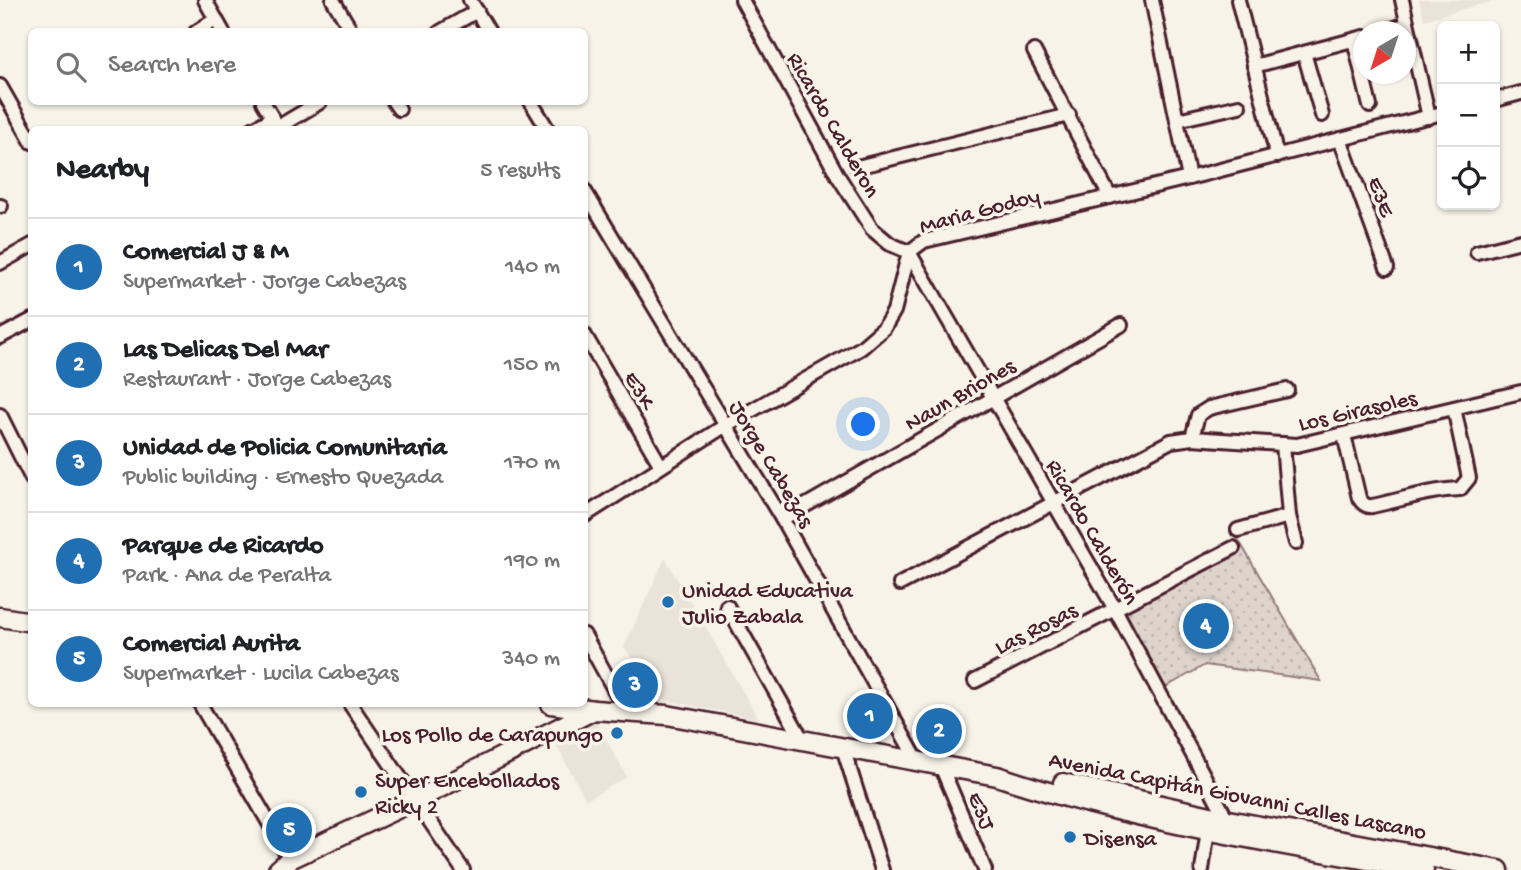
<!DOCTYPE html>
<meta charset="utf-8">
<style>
:root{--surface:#fff;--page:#f6f6f6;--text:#202124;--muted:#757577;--line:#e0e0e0;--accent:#1f6fb2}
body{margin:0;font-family:"Gochi Hand",sans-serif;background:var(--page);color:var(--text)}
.controls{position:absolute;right:21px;top:21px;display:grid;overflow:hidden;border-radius:10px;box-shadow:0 2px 5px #0004}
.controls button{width:63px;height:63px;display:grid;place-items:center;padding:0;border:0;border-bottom:2px solid var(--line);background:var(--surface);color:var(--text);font:35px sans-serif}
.compass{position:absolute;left:1353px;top:21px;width:63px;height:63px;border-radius:50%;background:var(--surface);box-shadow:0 2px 5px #0004;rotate:219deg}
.you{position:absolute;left:864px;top:425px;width:24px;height:24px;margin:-18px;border:5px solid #fff;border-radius:50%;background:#1a73e8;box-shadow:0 0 0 10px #1a73e833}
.badge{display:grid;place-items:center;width:46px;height:46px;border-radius:50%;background:var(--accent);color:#fff;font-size:23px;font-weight:700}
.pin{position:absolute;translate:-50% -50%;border:4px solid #fff;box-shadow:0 2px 7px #0006}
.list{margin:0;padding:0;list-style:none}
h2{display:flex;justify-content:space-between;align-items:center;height:91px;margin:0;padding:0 28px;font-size:30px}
h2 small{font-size:23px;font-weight:400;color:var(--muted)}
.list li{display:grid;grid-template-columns:46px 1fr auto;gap:21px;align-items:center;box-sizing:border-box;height:98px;padding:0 28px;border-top:2px solid var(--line)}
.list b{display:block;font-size:26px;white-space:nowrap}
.list p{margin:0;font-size:23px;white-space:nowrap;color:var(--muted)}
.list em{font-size:23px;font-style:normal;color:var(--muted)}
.icon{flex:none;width:38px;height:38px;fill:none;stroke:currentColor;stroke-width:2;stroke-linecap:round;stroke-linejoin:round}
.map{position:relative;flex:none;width:1521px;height:870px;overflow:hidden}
.search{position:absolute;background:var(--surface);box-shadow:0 2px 5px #0004;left:28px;top:28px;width:560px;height:77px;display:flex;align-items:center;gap:18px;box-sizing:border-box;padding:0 24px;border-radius:10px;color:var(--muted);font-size:26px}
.panel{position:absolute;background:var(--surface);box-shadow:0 2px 5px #0004;left:28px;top:126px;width:560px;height:581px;border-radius:10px}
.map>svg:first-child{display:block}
</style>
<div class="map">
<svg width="1521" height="870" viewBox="0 0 1521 870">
<defs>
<pattern id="park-dots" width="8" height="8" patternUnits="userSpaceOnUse" patternTransform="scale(1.75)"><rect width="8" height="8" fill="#ded4cc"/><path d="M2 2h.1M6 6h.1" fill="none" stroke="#c0b6af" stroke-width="1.8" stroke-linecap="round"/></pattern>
</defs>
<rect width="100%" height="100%" fill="#f7f3e8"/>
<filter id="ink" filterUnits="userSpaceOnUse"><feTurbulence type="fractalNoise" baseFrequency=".0143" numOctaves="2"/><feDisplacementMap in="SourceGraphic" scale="14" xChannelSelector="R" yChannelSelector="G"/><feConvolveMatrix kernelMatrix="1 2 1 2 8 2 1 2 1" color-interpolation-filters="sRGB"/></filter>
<g filter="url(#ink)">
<!-- built -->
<g fill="#eae3da">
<polygon points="1419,0 1497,0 1424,20"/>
<polygon points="665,558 759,719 658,699 624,647"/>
<polygon points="596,721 627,777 586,800 555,743"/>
</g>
<!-- park -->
<polygon fill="url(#park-dots)" stroke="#947a7c" stroke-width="2" points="1238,539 1321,681 1205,665 1159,691 1115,609"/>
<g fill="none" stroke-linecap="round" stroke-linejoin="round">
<!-- street casing -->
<g stroke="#4a1f2b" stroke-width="18">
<g id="street">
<polyline points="205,0 223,32"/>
<polyline points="333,0 352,32"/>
<polyline points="470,0 489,32"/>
<polyline points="742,0 838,176 872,229 890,244 909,252"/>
<polyline points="1152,0 1189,178"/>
<polyline points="1238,0 1277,156"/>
<polyline points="1402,0 1429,117"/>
<polyline points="196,32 216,19"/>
<polyline points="440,32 477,11"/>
<polyline points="1383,32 1407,24"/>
<polyline points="1354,40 1370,106"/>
<polyline points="1034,51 1110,197"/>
<polyline points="1304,53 1322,115"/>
<polyline points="1254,66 1364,37"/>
<polyline points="0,86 32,142"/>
<polyline points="1495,100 1521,93"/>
<polyline points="263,102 280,130"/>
<polyline points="394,102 399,109"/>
<polyline points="531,102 548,130"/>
<polyline points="1177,120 1239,106"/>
<polyline points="278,127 320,102"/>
<polyline points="251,130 273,118"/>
<polyline points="1340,139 1387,268"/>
<polyline points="857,167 1069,115"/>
<polyline points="584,190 782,519 918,762"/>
<polyline points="0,206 1,206"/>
<polyline points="909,252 1115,609 1230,825"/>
<polyline points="1477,252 1521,241"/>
<polyline points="0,263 32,245"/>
<polyline points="584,334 661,466"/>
<polyline points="0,337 32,320"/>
<polyline points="0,415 32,479"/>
<path d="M1344 435 1359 498C1362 503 1366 507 1372 506 1402 500 1429 490 1460 489L1469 478 1454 408"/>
<polyline points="1192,438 1198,415 1209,408 1287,390"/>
<polyline points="1283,444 1289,516 1296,543"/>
<polyline points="584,516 726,425 861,348 884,328 894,311 909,252 924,241 1189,178 1442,113"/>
<polyline points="782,519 1121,325"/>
<polyline points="1238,530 1289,516"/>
<polyline points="900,584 1171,441 1192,438 1297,445 1521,392"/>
<polyline points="727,606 803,741"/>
<polyline points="584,635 626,711"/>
<polyline points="975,681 1233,548"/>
<polyline points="200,704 290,859"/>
<polyline points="350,704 463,870"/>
<polyline points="843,748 882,870"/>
<polyline points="941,766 985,870"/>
<polyline points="1202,870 1209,823"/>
</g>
</g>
<!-- secondary casing -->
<g stroke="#4a1f2b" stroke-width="23">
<g id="secondary">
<polyline points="0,617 32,622"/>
<path d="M551 704 594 710 667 715 997 776C1135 822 1281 844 1424 870"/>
<polyline points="1063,783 1228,820 1499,870"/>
<polyline points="278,870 290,859 418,799 594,710"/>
</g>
</g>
<!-- street -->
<use href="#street" stroke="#f7f3e8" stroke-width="12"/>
<!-- secondary -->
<use href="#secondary" stroke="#f7f3e8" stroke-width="18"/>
</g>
</g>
<!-- markers -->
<g fill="#1f6fb2" stroke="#f7f3e8" stroke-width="2.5">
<circle cx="668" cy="602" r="7"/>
<circle cx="617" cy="733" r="7"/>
<circle cx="361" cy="792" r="7"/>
<circle cx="1070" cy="837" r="7"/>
</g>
<g text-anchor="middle" stroke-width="7" stroke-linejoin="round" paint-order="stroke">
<!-- street labels -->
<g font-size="23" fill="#4a1f2b" stroke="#f7f3e8">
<text transform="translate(835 124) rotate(60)" y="8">Ricardo Calderon</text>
<text transform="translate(1383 196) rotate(70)" y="8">E3E</text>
<text transform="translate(979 209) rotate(-15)" y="8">Maria Godoy</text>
<text transform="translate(641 389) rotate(60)" y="8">E3K</text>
<text transform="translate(959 393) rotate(-30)" y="8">Naun Briones</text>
<text transform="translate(1357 409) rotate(-13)" y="8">Los Girasoles</text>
<text transform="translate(773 463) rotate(59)" y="8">Jorge Cabezas</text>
<text transform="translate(1094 531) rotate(60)" y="8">Ricardo Calderón</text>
<text transform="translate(1035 627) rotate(-27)" y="8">Las Rosas</text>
<text transform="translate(1238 794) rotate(11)" y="8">Avenida Capitán Giovanni Calles Lascano</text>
<text transform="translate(983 810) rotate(67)" y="8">E3J</text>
</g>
<!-- poi labels -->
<g font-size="23" fill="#4a1f2b" stroke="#f7f3e8" text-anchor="start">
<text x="682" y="597">Unidad Educativa<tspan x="682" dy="26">Julio Zabala</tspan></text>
<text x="603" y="741" text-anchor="end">Los Pollo de Carapungo</text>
<text x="375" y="787">Super Encebollados<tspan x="375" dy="26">Ricky 2</tspan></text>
<text x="1084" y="845">Disensa</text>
</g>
</g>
</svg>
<div class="controls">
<button>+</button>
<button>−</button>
<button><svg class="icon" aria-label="locate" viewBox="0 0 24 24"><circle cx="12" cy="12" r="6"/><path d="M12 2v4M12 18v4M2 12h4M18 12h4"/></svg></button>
</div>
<svg class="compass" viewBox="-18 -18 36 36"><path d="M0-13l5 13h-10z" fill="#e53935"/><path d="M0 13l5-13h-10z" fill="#757577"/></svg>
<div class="you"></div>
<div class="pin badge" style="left:870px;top:716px">1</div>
<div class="pin badge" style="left:939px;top:731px">2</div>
<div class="pin badge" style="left:635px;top:685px">3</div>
<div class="pin badge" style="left:1206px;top:626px">4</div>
<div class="pin badge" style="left:289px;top:830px">5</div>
<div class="search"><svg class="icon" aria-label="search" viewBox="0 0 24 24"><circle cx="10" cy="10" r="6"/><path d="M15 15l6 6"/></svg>Search here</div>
<section class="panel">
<h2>Nearby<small>5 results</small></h2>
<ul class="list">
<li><span class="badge">1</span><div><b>Comercial J &amp; M</b><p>Supermarket · Jorge Cabezas</p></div><em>140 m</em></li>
<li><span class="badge">2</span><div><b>Las Delicas Del Mar</b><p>Restaurant · Jorge Cabezas</p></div><em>150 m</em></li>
<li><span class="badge">3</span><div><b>Unidad de Policia Comunitaria</b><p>Public building · Ernesto Quezada</p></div><em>170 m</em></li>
<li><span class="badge">4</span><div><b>Parque de Ricardo</b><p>Park · Ana de Peralta</p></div><em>190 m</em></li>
<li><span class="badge">5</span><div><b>Comercial Aurita</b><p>Supermarket · Lucila Cabezas</p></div><em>340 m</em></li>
</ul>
</section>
</div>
